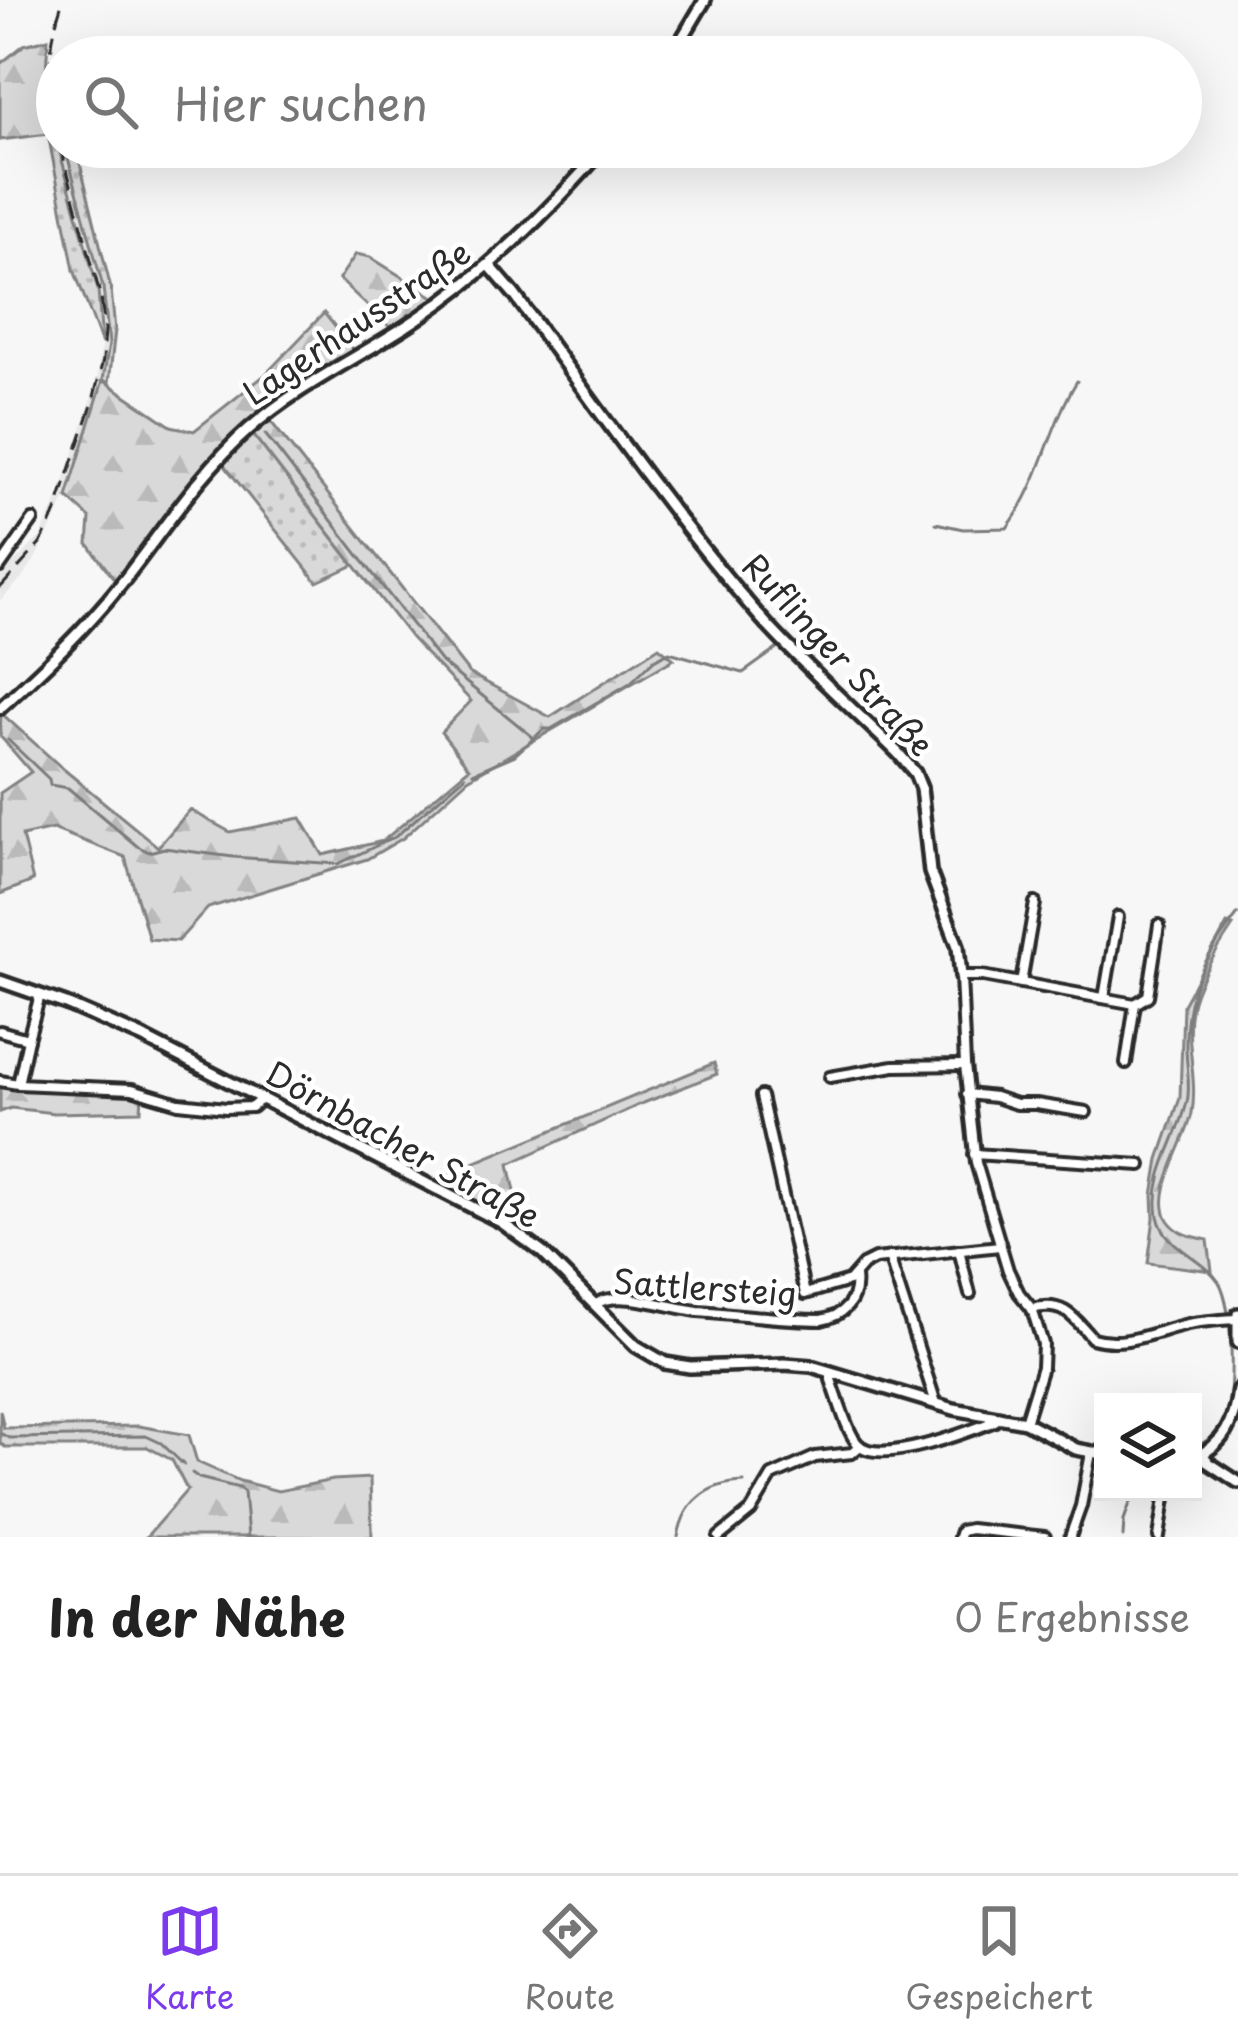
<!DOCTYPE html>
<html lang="de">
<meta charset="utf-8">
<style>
:root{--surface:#fff;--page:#f6f6f6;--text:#222;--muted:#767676;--line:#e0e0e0;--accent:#7c3aed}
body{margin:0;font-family:"Playpen Sans",sans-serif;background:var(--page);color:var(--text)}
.controls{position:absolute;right:36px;bottom:36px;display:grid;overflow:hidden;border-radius:0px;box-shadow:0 12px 48px #0002}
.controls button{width:108px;height:108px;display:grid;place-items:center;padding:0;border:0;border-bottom:3px solid var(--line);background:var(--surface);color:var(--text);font:60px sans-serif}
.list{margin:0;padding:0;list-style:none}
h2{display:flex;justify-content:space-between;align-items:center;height:156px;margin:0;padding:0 48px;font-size:51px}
h2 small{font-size:39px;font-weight:400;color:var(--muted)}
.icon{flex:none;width:66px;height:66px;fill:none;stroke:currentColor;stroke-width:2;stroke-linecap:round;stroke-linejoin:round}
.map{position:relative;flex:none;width:1238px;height:1537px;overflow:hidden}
.search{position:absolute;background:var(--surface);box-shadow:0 12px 48px #0002;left:36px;right:36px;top:36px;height:132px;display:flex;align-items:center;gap:30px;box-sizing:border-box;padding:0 42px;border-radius:66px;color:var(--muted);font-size:45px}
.sheet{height:336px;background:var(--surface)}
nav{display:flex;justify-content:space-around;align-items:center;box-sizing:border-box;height:168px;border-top:3px solid var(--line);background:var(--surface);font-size:33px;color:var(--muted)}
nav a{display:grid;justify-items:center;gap:6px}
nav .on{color:var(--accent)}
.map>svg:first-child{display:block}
</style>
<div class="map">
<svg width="1238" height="1537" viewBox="0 0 1238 1537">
<defs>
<pattern id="grass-dots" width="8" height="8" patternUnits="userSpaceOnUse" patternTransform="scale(3)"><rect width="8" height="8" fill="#d9d9d9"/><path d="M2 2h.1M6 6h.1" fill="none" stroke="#bababa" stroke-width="1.8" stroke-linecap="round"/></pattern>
<pattern id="forest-firs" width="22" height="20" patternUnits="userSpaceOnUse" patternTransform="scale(3)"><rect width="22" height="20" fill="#d9d9d9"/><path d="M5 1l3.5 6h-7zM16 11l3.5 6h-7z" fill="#bababa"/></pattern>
</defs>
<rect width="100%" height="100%" fill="#f7f7f7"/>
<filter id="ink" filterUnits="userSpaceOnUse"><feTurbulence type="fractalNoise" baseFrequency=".00833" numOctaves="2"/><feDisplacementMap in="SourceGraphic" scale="24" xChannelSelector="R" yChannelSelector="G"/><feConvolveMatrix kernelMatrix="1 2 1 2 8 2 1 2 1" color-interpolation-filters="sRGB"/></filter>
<g filter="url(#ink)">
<!-- built -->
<polygon fill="#e8e8e8" points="58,147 65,147 103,287 109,344 103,380 67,497 35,559 22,578 0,601 0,577 41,536 60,494 96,386 102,344 98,290"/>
<!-- grass -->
<g fill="url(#grass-dots)" stroke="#828282" stroke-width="3">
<polygon points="52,124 98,290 102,344 74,270 48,134"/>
<polygon points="65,147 76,147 111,289 115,330 109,383 103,380 109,344 103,287"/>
<polygon points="251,432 354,565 317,582 221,461"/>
</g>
<!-- forest -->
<g fill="url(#forest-firs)" stroke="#828282" stroke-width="3">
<polygon points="48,39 45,89 52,124 48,134 0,140 0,64 24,45"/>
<polygon points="356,254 370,257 437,299 393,330 339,279"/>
<polygon points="324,313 356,353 212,461 115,580 88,544 90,518 67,497 103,380 171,426 194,431 265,375"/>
<polygon points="268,418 469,673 550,717 659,647 674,659 468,779 403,838 367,859 208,908 178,941 149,939 125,857 53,829 22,836 33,881 0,894 0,793 31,772 0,736 1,713 61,767 158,847 190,810 230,832 301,818 323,855 383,841 469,768 441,732 471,701 411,638 251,432"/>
<path d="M1227 924 1233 926C1218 948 1196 983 1191 1009 1185 1043 1198 1079 1192 1113 1187 1142 1151 1192 1168 1220 1177 1234 1193 1237 1208 1240L1212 1271 1148 1263 1154 1218 1153 1195 1159 1159 1180 1098 1183 1005Z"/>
<polygon points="714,1063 717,1074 641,1104 509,1164 524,1232 447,1189 440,1177"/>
<polygon points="0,1085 15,1089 94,1088 142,1094 141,1111 54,1113 11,1108 0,1112"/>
<polygon points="0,1410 4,1428 139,1426 189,1435 197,1462 240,1481 278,1491 333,1480 370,1478 372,1537 146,1537 187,1490 172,1460 147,1447 5,1447 0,1443"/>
</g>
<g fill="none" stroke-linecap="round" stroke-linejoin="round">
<!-- stream -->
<g stroke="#7b7b7b" stroke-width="3">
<polyline points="265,434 441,662 534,738"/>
<path d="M936 523 963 529 1007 528C1042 482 1048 428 1077 381"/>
<polyline points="8,740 49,779 50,785 68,788 137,846 149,852 164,848 233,857 338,864 395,837 465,776"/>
<polyline points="473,773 515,755 544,729 551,729 630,683 654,660 669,652 743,673 778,648"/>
<polyline points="1017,1427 1035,1433"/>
<polyline points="0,1433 9,1438 146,1436 161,1443 184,1465"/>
<polyline points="1041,1436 1072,1456"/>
<path d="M1193 1449C1207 1441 1219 1434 1225 1418 1235 1392 1233 1305 1219 1282 1203 1257 1164 1248 1158 1216 1151 1173 1178 1141 1187 1102 1191 1086 1186 1064 1186 1047 1185 990 1204 958 1238 914"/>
<polyline points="1101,1470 1103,1471"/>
<polyline points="192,1473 199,1478 239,1488 244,1492 248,1537"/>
<path d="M678 1537C684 1501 708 1483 744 1482"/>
<polyline points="1123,1537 1124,1520 1134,1492"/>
</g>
<!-- street casing -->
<g stroke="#2b2b2b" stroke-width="16">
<g id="street">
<polyline points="0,567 33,520"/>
<polyline points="1021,983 1035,903"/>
<polyline points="1104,998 1118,917"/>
<polyline points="0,1031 28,1039 40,995"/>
<polyline points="1126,1063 1135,1004 1148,996 1159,925"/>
<polyline points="830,1077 894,1066 965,1065"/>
<polyline points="0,1081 18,1084 28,1039"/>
<polyline points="18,1084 132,1089 179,1103 226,1108 252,1107 262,1098"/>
<polyline points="967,1094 995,1097 1016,1104 1036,1104 1086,1112"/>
<polyline points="761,1096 805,1294 849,1281 863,1265 875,1259 1000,1246"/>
<polyline points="974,1154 1141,1165"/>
<polyline points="959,1250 970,1294"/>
<polyline points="889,1257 936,1403"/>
<path d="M596 1304C619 1289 670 1308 698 1311 737 1314 783 1320 821 1320 844 1316 858 1301 855 1277"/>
<path d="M1032 1309C1063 1300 1075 1318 1092 1338 1126 1348 1155 1331 1188 1324 1204 1321 1221 1320 1237 1319"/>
<path d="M831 1372V1380C838 1398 846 1430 857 1443 877 1468 970 1431 995 1421L1000 1417"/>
<polyline points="1025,1422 1042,1367 1043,1344 1032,1309 1019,1293 1008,1270 976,1163 965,1065 961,976 983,976 1135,1004"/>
<polyline points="719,1537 751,1511 772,1476 815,1457 852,1453 860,1446"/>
<polyline points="959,1537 961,1531 970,1529 1045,1537"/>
<polyline points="1070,1537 1081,1506 1091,1453"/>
<polyline points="1159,1537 1166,1492"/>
</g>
</g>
<!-- secondary casing -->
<g stroke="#2b2b2b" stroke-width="18">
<g id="secondary">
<polyline points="671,57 705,0"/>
<path d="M490 266 514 294C594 403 671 515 760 617 803 665 852 708 898 753L915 773 921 788 930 872 958 946 961 976"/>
<path d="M0 708C43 669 85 629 121 584 162 532 199 473 249 429 299 385 362 356 417 319 489 271 548 212 605 147"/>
<polyline points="0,981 66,1004 142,1037 501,1222 543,1253 636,1346 665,1363 690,1367 785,1364 811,1366 954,1409 1025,1422 1076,1449 1103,1454"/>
<polyline points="1238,1314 1238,1342"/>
<polyline points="1202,1454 1209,1463 1238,1482"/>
<path d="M1193 1458C1225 1445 1234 1422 1238 1390"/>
</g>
</g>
<!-- street -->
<use href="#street" stroke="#fff" stroke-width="8"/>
<!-- secondary -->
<use href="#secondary" stroke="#fff" stroke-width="9"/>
<!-- rail -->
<g stroke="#2b2b2b" stroke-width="3" stroke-dasharray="18 9" stroke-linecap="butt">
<path d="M57 130C46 86 48 42 63 0"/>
<polyline points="0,588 40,544 54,517 92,405 103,360 105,330 101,298 61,147"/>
</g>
</g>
</g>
<g text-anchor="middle" stroke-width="9" stroke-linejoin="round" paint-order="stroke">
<!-- street labels -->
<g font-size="33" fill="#2b2b2b" stroke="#fff">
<text transform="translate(357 323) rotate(-34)" y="12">Lagerhausstraße</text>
<text transform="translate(838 655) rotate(47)" y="12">Ruflinger Straße</text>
<text transform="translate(403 1145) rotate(29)" y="12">Dörnbacher Straße</text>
<text transform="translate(705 1288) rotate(4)" y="12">Sattlersteig</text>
</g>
</g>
</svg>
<div class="controls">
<button><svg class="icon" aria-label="layers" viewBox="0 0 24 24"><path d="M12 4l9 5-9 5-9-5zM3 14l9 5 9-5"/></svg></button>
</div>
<div class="search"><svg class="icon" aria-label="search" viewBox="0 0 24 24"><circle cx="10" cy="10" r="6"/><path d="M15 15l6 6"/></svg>Hier suchen</div>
</div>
<section class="sheet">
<h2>In der Nähe<small>0 Ergebnisse</small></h2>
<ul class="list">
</ul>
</section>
<nav>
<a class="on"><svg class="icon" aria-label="map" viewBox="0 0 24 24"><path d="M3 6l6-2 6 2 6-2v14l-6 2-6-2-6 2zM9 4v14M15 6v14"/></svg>Karte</a>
<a><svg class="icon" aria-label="directions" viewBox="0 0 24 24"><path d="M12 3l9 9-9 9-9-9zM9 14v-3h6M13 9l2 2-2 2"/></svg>Route</a>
<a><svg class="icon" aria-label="saved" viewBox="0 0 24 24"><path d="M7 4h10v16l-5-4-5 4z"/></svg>Gespeichert</a>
</nav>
